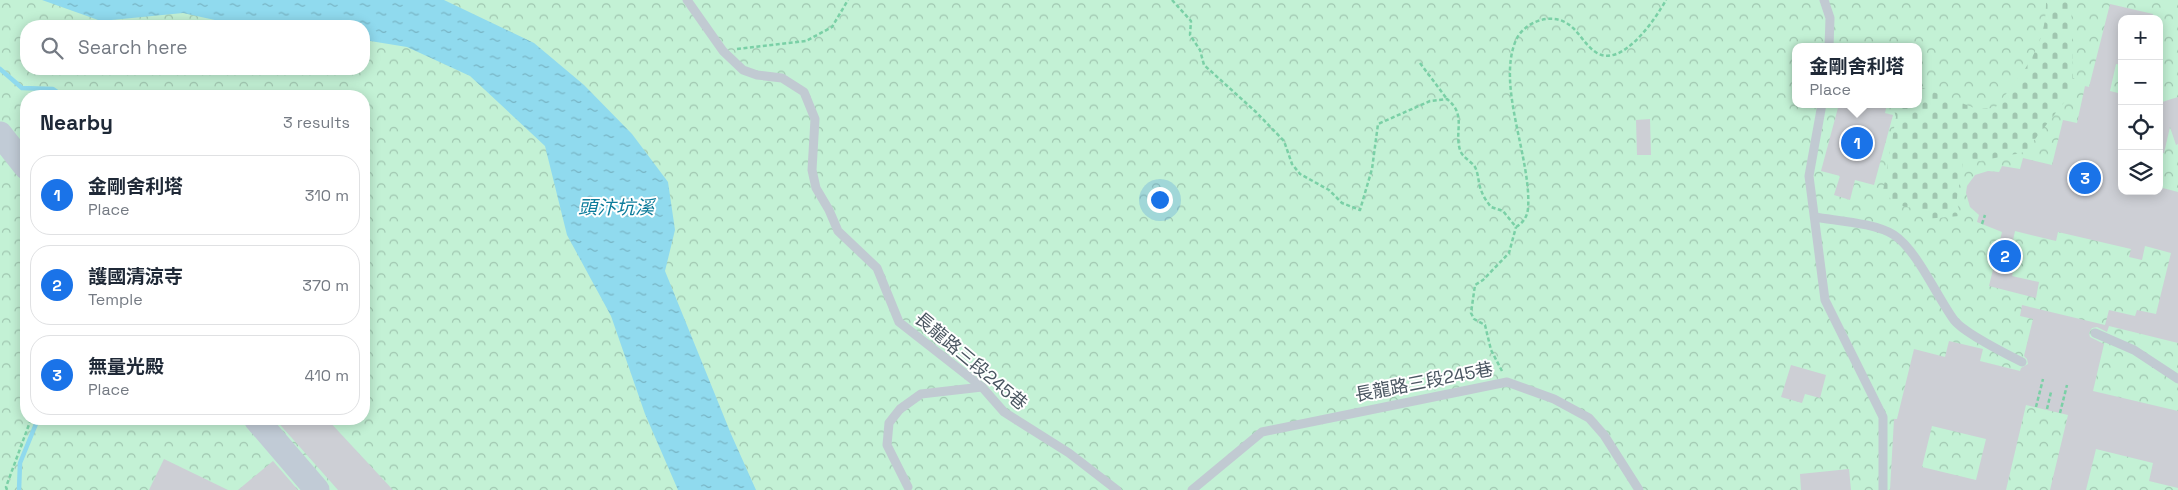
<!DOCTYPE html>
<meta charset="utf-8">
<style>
:root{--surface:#fff;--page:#f6f6f7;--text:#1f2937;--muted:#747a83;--line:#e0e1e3;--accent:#1a73e8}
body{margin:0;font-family:"Space Grotesk","Noto Sans TC",sans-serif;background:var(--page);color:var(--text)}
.controls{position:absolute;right:15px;top:15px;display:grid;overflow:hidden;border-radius:10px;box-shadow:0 2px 12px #0003}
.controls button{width:45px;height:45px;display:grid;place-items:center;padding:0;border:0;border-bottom:1px solid var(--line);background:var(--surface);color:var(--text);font:25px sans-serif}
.you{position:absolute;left:1159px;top:199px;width:18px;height:18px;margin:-12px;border:4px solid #fff;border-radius:50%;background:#1a73e8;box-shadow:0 0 0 8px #1a73e833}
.badge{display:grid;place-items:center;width:32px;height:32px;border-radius:50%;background:var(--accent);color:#fff;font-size:16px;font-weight:700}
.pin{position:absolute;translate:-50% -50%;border:2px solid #fff;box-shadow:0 1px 5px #0006}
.popup{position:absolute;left:1792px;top:43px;width:130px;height:65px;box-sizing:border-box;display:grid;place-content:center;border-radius:10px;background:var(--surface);filter:drop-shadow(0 1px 4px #0005);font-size:16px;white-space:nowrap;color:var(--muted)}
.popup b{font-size:19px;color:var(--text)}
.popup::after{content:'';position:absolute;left:50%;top:100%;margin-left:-10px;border:10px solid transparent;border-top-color:var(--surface)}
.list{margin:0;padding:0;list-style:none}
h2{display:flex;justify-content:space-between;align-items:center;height:65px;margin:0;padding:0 20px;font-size:21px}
h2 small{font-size:16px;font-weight:400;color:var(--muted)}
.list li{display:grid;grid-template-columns:32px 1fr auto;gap:15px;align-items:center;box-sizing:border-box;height:80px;margin:0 10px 10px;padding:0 10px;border:1px solid var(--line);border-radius:20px}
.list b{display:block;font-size:19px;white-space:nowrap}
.list p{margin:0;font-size:16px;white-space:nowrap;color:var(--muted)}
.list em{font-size:16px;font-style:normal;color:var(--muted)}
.icon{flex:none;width:28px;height:28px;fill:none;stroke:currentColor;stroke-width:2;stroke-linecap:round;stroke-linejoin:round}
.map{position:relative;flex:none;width:2178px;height:490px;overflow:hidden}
.search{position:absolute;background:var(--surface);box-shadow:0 2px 12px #0003;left:20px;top:20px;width:350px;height:55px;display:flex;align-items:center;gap:12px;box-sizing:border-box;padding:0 18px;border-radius:20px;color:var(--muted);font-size:19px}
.panel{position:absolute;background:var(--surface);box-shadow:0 2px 12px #0003;left:20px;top:90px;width:350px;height:335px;border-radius:20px}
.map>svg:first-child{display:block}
</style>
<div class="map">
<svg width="2178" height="490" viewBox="0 0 2178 490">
<defs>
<pattern id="forest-crowns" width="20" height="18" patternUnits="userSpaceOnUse" patternTransform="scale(1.25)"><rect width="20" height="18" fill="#c3f1d5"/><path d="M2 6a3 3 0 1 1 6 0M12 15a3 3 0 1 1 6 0" fill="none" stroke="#a0c6b0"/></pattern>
<pattern id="cemetery-stones" width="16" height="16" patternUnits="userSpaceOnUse" patternTransform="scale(1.25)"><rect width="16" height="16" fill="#c3f1d5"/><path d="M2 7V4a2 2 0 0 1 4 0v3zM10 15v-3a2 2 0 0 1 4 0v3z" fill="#a0c6b0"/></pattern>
<pattern id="water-ripples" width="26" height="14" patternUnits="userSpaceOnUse" patternTransform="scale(1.25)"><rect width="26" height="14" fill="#90daee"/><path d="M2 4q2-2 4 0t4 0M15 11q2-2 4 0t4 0" fill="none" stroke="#78b4c4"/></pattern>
</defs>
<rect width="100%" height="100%" fill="#f5f3f3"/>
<!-- forest -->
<path fill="url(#forest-crowns)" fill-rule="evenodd" d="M0 0H2178V490H0ZM2122 19H2159V191H2122ZM26 26H364V69H26ZM1796 47H1918V104H1796ZM26 96H364V419H26Z"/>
<!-- cemetery -->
<path fill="url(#cemetery-stones)" d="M2046 0H2071L2073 78 2080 82 2025 152 1980 161 1964 156 1957 198 1959 216 1925 219 1921 207C1902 209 1896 205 1883 191L1896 117 1892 104H1918V86L1977 109 1995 108C2023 72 2047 48 2046 0Z"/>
<!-- water -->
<polygon fill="url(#water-ripples)" points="42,0 444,0 534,43 584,85 632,134 668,182 675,230 665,271 731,434 756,490 678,490 645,414 611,316 567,235 545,146 470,76 407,47 364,40 364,26 242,26 183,13 101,21"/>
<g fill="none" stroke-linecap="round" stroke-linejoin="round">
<!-- stream -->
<g stroke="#90daee" stroke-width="4.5">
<polyline points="0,69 22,88 53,89 63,96"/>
<polyline points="19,490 20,463 38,419"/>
</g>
</g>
<!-- building -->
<g fill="#cdcfd5" fill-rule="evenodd">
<path d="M2110 4 2153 14 2152 19H2122V65L2116 64 2110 91 2122 94V191H2159V187L2178 192V343L2109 326 2107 332 2097 327 2092 328 2089 333 2090 337 2104 344 2093 391 2178 411V488L2149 481 2153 463 2096 449 2086 490H2050L2068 415 2026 405 2006 490H1890L1894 419H1897L1914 349 1945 357 1949 341 1983 349 1980 361 2020 371 2021 368 2028 364 2027 359 2024 356 2033 319 2020 316 2022 305 2105 325 2109 310 2135 316 2137 310 2156 314 2171 253 2145 246 2142 260 2129 257 2131 249 2058 232 2056 241 2015 231 2006 272 2013 273 2012 276 2039 282 2036 298 1989 286 2002 232 1977 222 1979 215 1970 207 1966 193 1967 186 1975 175 1988 171 1999 172 2002 166 2020 169 2023 158 2052 165 2063 120 2077 123 2085 86 2089 87ZM1932 426 1986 439 1976 480 1922 467Z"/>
<polygon points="2178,97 2178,144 2176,145 2170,127 2164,153 2159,153 2159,103"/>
<polygon points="1839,104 1887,104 1885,113 1893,115 1874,185 1855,180 1850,200 1834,195 1840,176 1821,171"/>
<polygon points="1650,119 1651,155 1637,155 1636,120"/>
<polygon points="1791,365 1826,375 1820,398 1805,394 1802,403 1781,397"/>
<polygon points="275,419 327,419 393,490 338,490"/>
<polygon points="164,459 228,490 149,490"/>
<polygon points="273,461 298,490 238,490"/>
<polygon points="1849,469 1851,490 1801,490 1800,474"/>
</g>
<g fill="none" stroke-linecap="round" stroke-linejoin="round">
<!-- path -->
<g stroke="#7ad0a6" stroke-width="2.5" stroke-dasharray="4 2.5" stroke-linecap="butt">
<path d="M1172 0 1191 21 1190 35 1200 50 1204 65 1256 112 1284 141 1292 164 1300 174 1329 190 1342 203 1360 210 1372 169 1378 124 1430 101 1447 99C1467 115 1454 131 1460 150 1462 157 1471 161 1475 167 1479 175 1478 183 1481 190 1483 196 1487 202 1491 207L1503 211 1516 227"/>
<polyline points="737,49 806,41 832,27 848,0"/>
<polyline points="1420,63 1447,99"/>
<polyline points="1982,224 1985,215"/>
<path d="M1516 227C1523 223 1527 217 1528 209 1532 159 1496 86 1516 40 1524 22 1551 12 1568 24 1579 31 1585 46 1597 53 1623 68 1656 18 1666 0"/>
<polyline points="1502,371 1491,350 1485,325 1474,319 1471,313 1475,285 1483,280 1509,253 1516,227"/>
<polyline points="2036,407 2043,379"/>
<polyline points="2047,409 2051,392"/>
<polyline points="2060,413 2067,385"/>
<polyline points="7,490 6,487 31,419"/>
</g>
<!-- lane -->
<g stroke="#c1cad2" stroke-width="9">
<polyline points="687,0 723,51 743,70 757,75 782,78 804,92 815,119 812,170 816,188 829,210 838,231 877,268 899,322 982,387 1004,412 1069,453 1117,490"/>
<polyline points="1824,0 1830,18 1829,47"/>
<polyline points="1822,104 1809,176 1825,300 1883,417 1883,490"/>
<path d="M1815 217C1838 221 1875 223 1894 235 1917 250 1937 297 1954 320 1964 333 2006 354 2022 362"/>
<polyline points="2095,333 2134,350 2178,379"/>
<polyline points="908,487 887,445 889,423 900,409 921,394 982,387"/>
<polyline points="1192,490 1262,432 1507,382 1554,399 1589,418 1604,435 1639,490"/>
</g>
<!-- secondary -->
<g stroke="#c1cbd6" stroke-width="25">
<polyline points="0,134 26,167"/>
<polyline points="256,419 317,490"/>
</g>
</g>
<g text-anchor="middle" stroke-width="4" stroke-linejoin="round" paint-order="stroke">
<!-- street labels -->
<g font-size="18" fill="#4a5661" stroke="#fff">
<text transform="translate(971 361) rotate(40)" y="6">長龍路三段245巷</text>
<text transform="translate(1424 382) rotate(-11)" y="6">長龍路三段245巷</text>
</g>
<!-- water labels -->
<g font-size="19" font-style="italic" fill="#0c7c9b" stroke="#fff">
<text x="616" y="214">頭汴坑溪</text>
</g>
</g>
</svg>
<div class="controls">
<button>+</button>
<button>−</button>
<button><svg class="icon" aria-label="locate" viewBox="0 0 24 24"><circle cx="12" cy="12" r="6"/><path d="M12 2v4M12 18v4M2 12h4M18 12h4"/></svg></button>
<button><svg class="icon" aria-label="layers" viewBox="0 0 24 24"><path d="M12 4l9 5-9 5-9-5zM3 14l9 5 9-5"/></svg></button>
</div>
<div class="you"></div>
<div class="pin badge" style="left:1857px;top:143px">1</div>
<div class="popup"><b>金剛舍利塔</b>Place</div>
<div class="pin badge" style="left:2005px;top:256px">2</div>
<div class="pin badge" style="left:2085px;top:178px">3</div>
<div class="search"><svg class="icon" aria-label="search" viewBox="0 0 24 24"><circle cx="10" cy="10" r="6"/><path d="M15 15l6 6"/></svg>Search here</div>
<section class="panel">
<h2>Nearby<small>3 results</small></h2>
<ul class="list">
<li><span class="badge">1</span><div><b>金剛舍利塔</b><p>Place</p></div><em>310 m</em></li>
<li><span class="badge">2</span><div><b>護國清涼寺</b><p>Temple</p></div><em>370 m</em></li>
<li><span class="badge">3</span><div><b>無量光殿</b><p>Place</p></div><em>410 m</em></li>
</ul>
</section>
</div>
